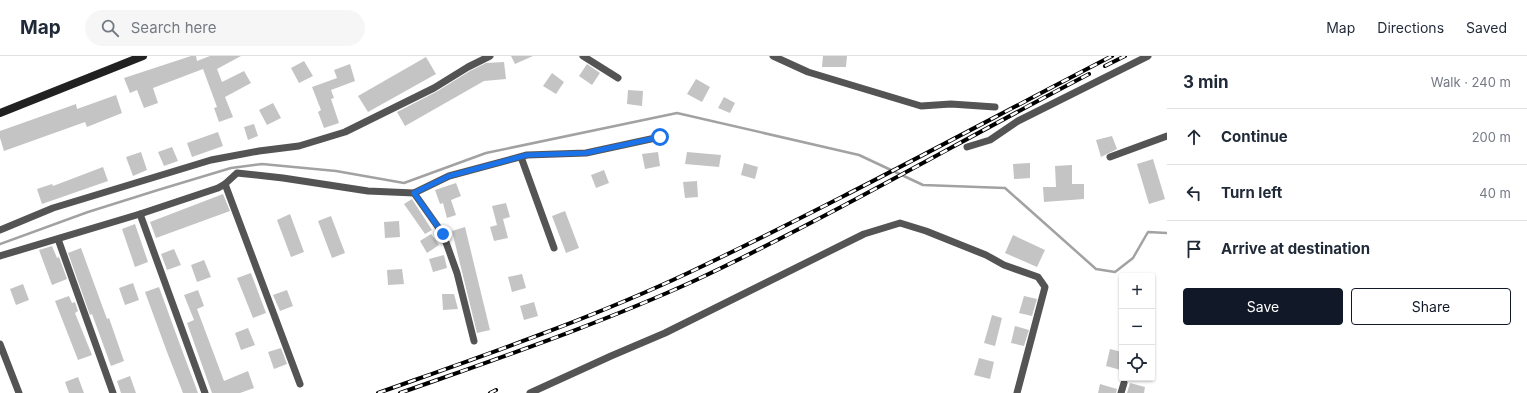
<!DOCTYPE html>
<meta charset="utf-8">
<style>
:root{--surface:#fff;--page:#f6f6f7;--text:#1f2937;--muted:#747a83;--line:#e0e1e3;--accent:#111827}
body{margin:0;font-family:Inter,sans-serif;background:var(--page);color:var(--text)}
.controls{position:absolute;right:12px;bottom:12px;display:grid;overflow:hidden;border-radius:4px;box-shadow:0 1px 3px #0004}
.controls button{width:36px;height:36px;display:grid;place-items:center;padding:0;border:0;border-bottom:1px solid var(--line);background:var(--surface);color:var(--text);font:20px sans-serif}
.stop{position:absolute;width:12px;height:12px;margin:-9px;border:3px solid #1a73e8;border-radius:50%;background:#fff}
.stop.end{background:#1a73e8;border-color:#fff;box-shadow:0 1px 4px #0008}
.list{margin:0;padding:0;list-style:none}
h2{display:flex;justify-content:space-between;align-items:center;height:52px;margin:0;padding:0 16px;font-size:17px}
h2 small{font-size:13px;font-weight:400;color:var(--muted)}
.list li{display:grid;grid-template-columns:26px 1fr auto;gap:12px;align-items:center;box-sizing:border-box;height:56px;padding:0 16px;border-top:1px solid var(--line)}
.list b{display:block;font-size:15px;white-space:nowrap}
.list em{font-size:13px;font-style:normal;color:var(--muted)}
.actions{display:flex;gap:8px;padding:12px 16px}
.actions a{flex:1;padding:9px 0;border:1px solid var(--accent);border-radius:4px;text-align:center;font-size:14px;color:var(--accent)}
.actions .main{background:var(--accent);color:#fff}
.icon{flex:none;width:22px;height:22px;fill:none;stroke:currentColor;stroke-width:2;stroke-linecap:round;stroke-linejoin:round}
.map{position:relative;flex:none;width:1167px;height:337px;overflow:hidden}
header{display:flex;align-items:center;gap:24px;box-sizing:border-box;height:56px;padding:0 20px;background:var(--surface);border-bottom:1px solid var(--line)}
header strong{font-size:19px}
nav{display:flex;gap:22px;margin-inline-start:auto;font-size:14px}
.search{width:280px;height:36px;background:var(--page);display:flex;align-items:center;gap:10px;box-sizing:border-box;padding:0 14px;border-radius:22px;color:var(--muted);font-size:15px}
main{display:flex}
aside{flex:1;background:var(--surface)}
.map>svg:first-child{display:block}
</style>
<header>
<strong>Map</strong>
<div class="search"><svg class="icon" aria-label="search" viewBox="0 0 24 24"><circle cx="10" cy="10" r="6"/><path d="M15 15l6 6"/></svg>Search here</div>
<nav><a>Map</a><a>Directions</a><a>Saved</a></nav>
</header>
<main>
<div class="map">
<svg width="1167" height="337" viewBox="0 0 1167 337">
<rect width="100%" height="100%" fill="#fff"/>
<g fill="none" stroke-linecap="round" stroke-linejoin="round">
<!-- stream -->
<polyline stroke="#a2a2a2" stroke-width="2.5" points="0,188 88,156 158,134 231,112 262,108 336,115 404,127 486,97 677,57 859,99 923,129 1005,132 1096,213 1115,216 1133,202 1148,176 1167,177"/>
</g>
<!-- building -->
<g fill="#c4c4c4">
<polygon points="191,0 196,0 197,5 210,0 241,0 217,13 222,26 244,15 251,27 225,41 233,61 219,66 214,52 217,51 203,13 153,32 158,47 144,52 137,34 130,37 124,22"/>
<polygon points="511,0 533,0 515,8"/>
<polygon points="823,0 847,0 846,11 822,11"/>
<polygon points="426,1 436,18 368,56 358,40"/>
<polygon points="304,5 313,20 299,27 291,12"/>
<polygon points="504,6 506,23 484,25 405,70 397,56 436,36 470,15 486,7"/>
<polygon points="350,8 355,25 331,34 334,42 331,43 339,67 324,72 318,56 321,54 312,31 337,22 334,14"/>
<polygon points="587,8 600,17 592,29 579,20"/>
<polygon points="552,17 564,26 556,38 543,30"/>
<polygon points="696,23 710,31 702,46 687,38"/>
<polygon points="628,34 643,35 642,50 627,48"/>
<polygon points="116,39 122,57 87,71 85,66 4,95 0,82 0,75 76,48 77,53"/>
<polygon points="724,41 735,47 730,57 718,52"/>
<polygon points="273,47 281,62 267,69 259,54"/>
<polygon points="254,68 258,80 248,84 244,71"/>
<polygon points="218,76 223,90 192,101 187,87"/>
<polygon points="1112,80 1117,93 1101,101 1096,84"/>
<polygon points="172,91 178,105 164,110 158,96"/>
<polygon points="141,96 147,114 133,120 126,101"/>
<polygon points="658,96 660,110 645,113 642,98"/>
<polygon points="687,96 721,99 719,111 685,108"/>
<polygon points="1153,103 1165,143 1149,148 1137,108"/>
<polygon points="744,107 758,111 755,123 741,119"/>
<polygon points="1030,107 1030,122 1014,123 1013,108"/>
<polygon points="1072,109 1072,128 1084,128 1084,143 1044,146 1043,131 1056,131 1055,110"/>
<polygon points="103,111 108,125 42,148 37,133 52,128 53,130"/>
<polygon points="604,114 609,127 596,132 591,119"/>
<polygon points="697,125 698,141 685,142 683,126"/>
<polygon points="456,127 461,140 451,144 456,159 447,162 443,147 440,148 435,134"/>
<polygon points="223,138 230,155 156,182 150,166"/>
<polygon points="412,143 432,174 425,178 404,148"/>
<polygon points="506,147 510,161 503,163 508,182 494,185 490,171 497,169 492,150"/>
<polygon points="565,155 579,192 566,197 552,160"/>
<polygon points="290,158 304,196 291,201 277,164"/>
<polygon points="331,160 345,197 332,202 318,165"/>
<polygon points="399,165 400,181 385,182 384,166"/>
<polygon points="135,168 148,206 135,211 122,173"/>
<polygon points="465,171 490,274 477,277 452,175"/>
<polygon points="431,178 439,189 427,197 420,185"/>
<polygon points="1013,179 1045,194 1037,211 1005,197"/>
<polygon points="52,190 57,202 59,201 67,223 52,229 39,194"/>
<polygon points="81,192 107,263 109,262 124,305 111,310 92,258 90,259 68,197"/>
<polygon points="174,193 181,209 167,214 161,198"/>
<polygon points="444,199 447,212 433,216 429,203"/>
<polygon points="204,204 211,221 197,226 191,209"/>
<polygon points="402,213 404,228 388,229 387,214"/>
<polygon points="251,217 266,257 253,262 237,222"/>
<polygon points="522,218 526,232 512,236 508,221"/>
<polygon points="133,227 139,244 125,249 119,232"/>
<polygon points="23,228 29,244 16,249 10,233"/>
<polygon points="159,231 179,286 198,337 183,337 167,296 145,236"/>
<polygon points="198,234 204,250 197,253 224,325 248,315 254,332 240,337 212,337 187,267 194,264 184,239"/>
<polygon points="287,234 293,250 280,255 273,239"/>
<polygon points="442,238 454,238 458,253 443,254"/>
<polygon points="69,240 72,247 75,246 78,255 75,257 92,299 78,304 55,245"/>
<polygon points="1024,240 1037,243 1032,260 1019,257"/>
<polygon points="534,246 538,260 524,264 520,250"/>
<polygon points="992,259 1002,262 995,290 984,287"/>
<polygon points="1015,270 1029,274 1024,290 1011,287"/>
<polygon points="248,272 255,289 241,294 235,277"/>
<polygon points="281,292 287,308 274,313 268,296"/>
<polygon points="1110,293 1122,296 1121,314 1106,310"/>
<polygon points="979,302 994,306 990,323 974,319"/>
<polygon points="130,320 136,337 121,337 117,325"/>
<polygon points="78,321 84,337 69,337 65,326"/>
<polygon points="1130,327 1145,331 1144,337 1127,337"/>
<polygon points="1100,328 1117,333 1116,337 1098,337"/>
</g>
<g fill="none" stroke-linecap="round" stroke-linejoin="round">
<!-- street -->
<g stroke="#545454" stroke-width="7">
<polyline points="583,0 618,22"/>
<polyline points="773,0 808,16 921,50 951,48 995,51"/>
<polyline points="967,91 990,84 1018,65 1148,0"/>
<polyline points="521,101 554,192"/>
<polyline points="1110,101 1167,80"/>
<polyline points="225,128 300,328"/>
<polyline points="414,137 443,178 457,217 474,285"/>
<polyline points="140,158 205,337"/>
<polyline points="0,174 53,152 211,104 259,95 299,90 345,76 434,32 468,11 490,0"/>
<polyline points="58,183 113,337"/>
<polyline points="0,200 140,158 218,132 225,128 237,117 283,122 368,135 414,137 449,120 527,99 586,97 660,81"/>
<polyline points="0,288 19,337"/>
<polyline points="530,337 611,300 665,277 864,178 900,167 926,175 986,199 1004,209 1038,221 1045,231 1017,337"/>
<polyline points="1121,337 1124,327"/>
</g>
<!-- secondary -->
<polyline stroke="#212121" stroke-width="8" points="0,57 143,0"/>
<!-- rail casing -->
<g stroke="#000" stroke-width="4">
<g id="rail">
<polyline points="1105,10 1125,0"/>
<path d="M378 337C482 300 588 264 688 217 832 149 971 73 1112 0"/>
<path d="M400 337C499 302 600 268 696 224 830 161 958 86 1089 18"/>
<polyline points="490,337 496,334"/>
</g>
</g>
<!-- rail -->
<use href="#rail" stroke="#fff" stroke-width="2.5" stroke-dasharray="8" stroke-linecap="butt"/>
</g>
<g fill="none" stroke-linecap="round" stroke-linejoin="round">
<!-- route -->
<polyline stroke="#1a73e8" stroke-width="5" points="443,178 414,137 449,120 527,99 586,97 660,81"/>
</g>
</svg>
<div class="controls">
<button>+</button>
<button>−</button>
<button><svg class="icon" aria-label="locate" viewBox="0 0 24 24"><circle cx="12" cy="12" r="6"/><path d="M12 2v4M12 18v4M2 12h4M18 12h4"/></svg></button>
</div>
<div class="stop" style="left:660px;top:81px"></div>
<div class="stop end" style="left:443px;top:178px"></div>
</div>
<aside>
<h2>3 min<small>Walk · 240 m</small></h2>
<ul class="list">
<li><svg class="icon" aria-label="ahead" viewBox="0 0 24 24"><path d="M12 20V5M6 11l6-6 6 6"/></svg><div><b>Continue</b></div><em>200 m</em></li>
<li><svg class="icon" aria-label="left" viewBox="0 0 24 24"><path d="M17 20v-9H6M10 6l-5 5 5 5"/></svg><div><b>Turn left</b></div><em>40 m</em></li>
<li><svg class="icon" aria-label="arrive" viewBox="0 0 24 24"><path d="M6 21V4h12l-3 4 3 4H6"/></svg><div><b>Arrive at destination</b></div></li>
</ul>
<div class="actions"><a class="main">Save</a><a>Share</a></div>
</aside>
</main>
